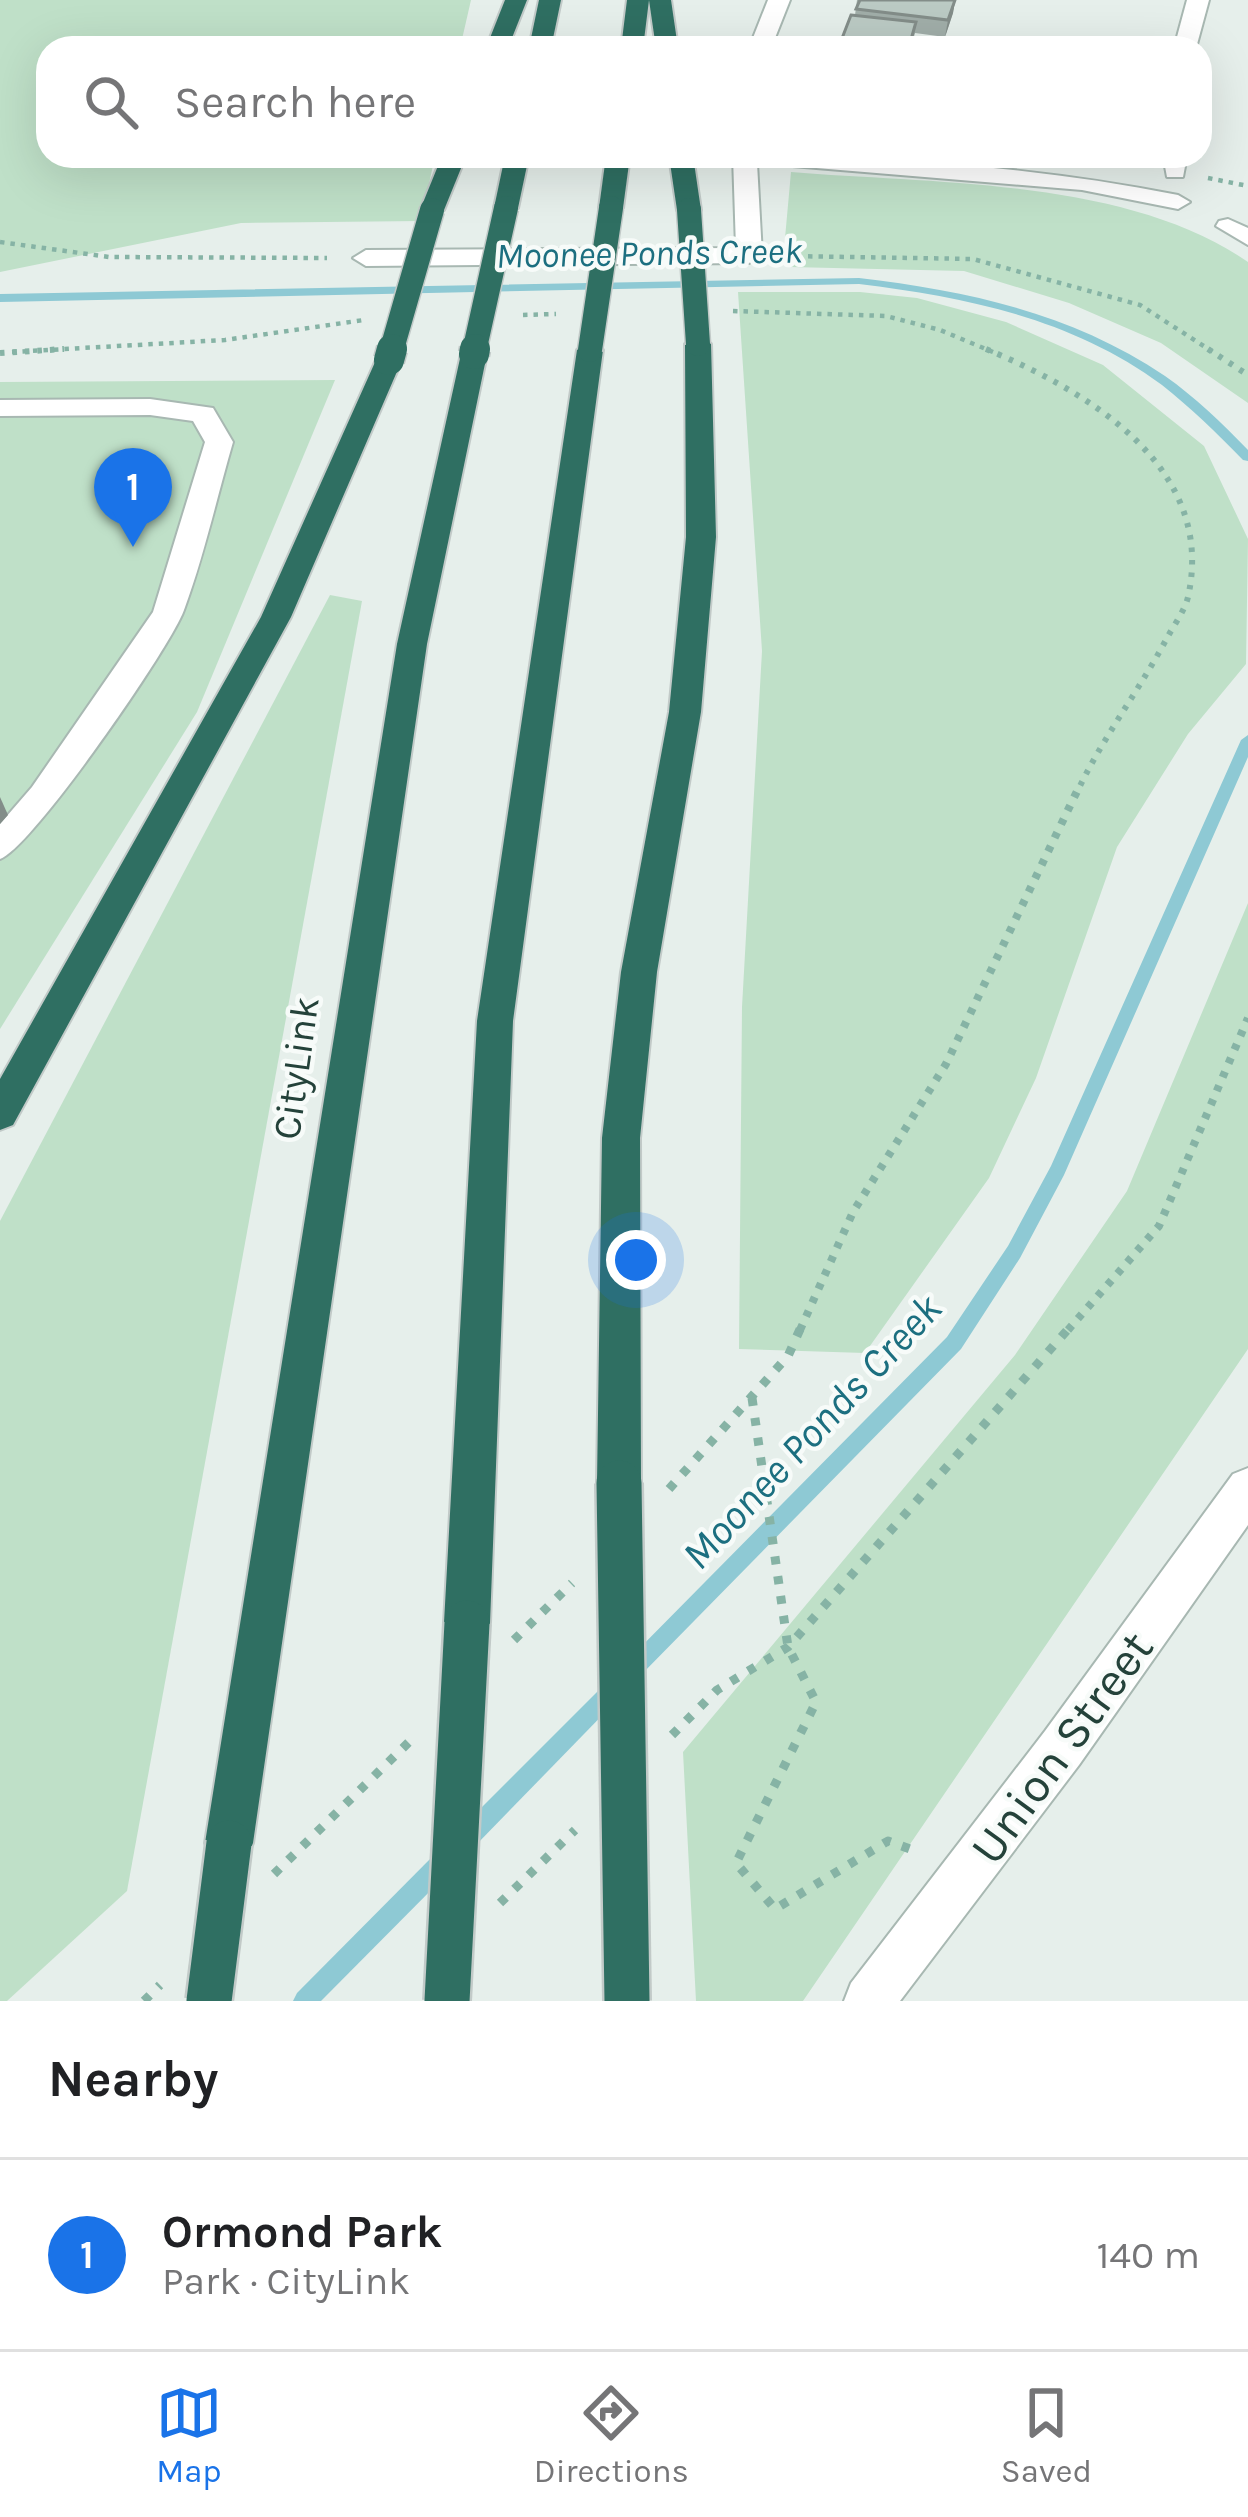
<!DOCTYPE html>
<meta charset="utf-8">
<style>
:root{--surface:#fff;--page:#f6f6f6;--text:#202124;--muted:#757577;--line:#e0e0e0;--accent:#1a73e8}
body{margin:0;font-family:Karla,sans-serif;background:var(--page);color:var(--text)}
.you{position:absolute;left:636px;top:1260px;width:42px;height:42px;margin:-30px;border:9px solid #fff;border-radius:50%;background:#1a73e8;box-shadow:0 0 0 18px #1a73e833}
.badge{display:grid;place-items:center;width:78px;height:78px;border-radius:50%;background:var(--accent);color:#fff;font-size:39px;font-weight:700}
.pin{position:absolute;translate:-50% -99px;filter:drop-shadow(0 3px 6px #0008)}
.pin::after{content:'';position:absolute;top:63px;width:42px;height:36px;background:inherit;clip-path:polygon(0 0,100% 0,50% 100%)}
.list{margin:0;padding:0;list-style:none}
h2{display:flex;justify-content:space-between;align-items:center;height:156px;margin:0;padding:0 48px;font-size:51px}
h2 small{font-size:39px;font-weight:400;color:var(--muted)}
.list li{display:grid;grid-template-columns:78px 1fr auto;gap:36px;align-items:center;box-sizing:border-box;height:192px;padding:0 48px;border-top:3px solid var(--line)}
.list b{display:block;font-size:45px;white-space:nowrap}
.list p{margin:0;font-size:39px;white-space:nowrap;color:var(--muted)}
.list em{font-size:39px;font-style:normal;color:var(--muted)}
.icon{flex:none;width:66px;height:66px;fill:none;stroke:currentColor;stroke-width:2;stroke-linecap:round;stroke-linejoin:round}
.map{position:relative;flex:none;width:1248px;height:2001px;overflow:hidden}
.search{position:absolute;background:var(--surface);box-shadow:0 12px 48px #0002;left:36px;right:36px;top:36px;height:132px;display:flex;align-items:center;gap:30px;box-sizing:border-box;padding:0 42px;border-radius:36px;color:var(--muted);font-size:45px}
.sheet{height:348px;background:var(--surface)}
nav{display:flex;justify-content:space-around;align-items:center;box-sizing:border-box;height:168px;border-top:3px solid var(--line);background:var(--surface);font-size:33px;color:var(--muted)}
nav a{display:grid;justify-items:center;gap:6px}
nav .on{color:var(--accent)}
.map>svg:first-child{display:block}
</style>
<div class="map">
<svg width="1248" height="2001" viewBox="0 0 1248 2001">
<rect width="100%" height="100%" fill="#e6efeb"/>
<!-- green -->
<g fill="#bfe0c8">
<polygon points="0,0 471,0 460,48 48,48 48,156 435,156 421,221 241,223 0,272"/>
<path d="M791 172C934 184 1126 178 1248 262V403L1161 343 1069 303 964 271 790 267 785 238Z"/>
<polygon points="738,292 860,292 917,298 1006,322 1103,365 1204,446 1248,539 1246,664 1188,734 1117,847 1036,1078 989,1178 865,1353 739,1349 742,1007 762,651"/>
<polygon points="335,380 197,712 0,1029 0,382"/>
<polygon points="330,595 362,601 127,1891 7,2001 0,2001 0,1221"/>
<polygon points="1248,903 1248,1349 803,2001 696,2001 683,1752 1015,1355 1127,1191"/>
</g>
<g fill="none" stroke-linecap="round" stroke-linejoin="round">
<!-- stream -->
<g fill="#8ec9d4" fill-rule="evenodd">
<path d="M859 278C968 291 1072 313 1165 376 1195 397 1222 423 1248 450V461L1243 460C1217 433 1191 408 1162 385 1073 319 966 297 859 284L0 302V294Z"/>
<polygon points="1248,735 1248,757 1064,1175 1020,1258 961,1349 638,1678 631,1682 624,1678 620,1671 624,1664 947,1337 1008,1246 1051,1166 1241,740"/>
<polygon points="613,1679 620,1683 624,1690 620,1697 475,1846 467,1849 459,1846 456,1838 459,1830 606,1683"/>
<polygon points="444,1850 452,1853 455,1861 452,1869 321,2001 293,2001 297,1993 436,1853"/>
</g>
<!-- minor casing -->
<g stroke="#a8b8b2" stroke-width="4">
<g id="minor">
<polygon points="768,0 790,0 771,48 749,48"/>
<polygon points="1187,0 1209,0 1196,48 1174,48"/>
<path d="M733 156C882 156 1032 166 1178 195L1190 202 1178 209 1082 190 757 163 762 255 749 263 366 266 353 258 366 250 736 248Z"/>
<polygon points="1163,156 1187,156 1183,177 1167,177"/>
<polygon points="1228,219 1248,228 1248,245 1216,226 1219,221"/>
<path d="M150 399 213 408 233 442C217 497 204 556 184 610 171 647 31 849 0 859V824L32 787 153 612 205 442 193 421 150 415 0 416V400Z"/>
<polygon points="1248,1468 1248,1525 1079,1765 900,2001 844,2001 851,1983 1045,1731 1233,1474"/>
</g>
</g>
<!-- highway casing -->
<g stroke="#c2cac8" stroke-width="4">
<g id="highway">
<polygon points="505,0 527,0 508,48 486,48"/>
<polygon points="539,0 561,0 551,48 529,48"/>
<polygon points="627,0 649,0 643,48 621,48"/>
<polygon points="649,0 671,0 678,48 656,48"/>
<polygon points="442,156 466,156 444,210 432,217 420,210"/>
<polygon points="505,156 529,156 518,208 506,215 494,208"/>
<polygon points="606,156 630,156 623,208 611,215 599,208"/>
<polygon points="669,156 693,156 701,210 698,215 680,215 677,210"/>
<polygon points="698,336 711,344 716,537 701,712 657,972 640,1138 641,1483 634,1498 619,1504 604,1498 597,1483 602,1138 621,972 669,712 686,537 685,344"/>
<polygon points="590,342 603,350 513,1021 490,1623 483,1639 467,1646 451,1639 444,1623 477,1021 577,350"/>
<polygon points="474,346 487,354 427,644 253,1843 246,1860 229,1867 212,1860 205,1843 397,644 461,354"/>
<polygon points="389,352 402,360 291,617 13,1125 0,1130 0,1079 261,617 376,360"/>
</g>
</g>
<!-- path-far3 -->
<g stroke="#86b3a5" stroke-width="4.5" stroke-dasharray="4.5 6" stroke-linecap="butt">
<polyline points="1208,178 1248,186"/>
<polyline points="0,242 109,257 327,258"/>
<polyline points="787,256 973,259 1140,305 1213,352"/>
<polyline points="733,311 886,316 940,330 993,352"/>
<polyline points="523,315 556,314"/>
<polyline points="12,352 225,340 364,320"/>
</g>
<!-- path-far2 -->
<g stroke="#86b3a5" stroke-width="6" stroke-dasharray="4.5 8" stroke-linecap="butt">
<path d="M986 349C1087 391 1217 467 1188 597 1185 610 1174 625 1167 638 1140 689 1104 736 1079 788"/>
<polyline points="1208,349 1248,375"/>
<polyline points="0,353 64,349"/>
</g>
<!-- path-far1 -->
<g stroke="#86b3a5" stroke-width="8" stroke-dasharray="6 9" stroke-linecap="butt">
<polyline points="800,1330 853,1212 946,1064 1080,785"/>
<polyline points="1068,1330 1159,1226 1248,1018"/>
</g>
<!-- path -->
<g stroke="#86b3a5" stroke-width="9" stroke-dasharray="8 12" stroke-linecap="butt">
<polyline points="752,1398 788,1647 816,1702 736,1863 775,1909 888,1841 918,1852"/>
<polyline points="669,1489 788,1356 801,1327"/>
<polyline points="514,1640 572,1583"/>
<polyline points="672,1735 717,1690 788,1647 1070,1327"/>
<polyline points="274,1874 409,1742"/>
<polyline points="500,1903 575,1830"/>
<polyline points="144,2001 160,1985"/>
</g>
<!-- minor -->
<use href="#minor" fill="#fff" fill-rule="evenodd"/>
<!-- highway -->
<use href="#highway" fill="#2f6f62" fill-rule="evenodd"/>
<!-- highway-bridge-far2 casing -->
<g stroke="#c2cac8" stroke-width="27" stroke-linecap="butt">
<g id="highway-bridge-far2">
<polyline points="689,210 698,344"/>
<polyline points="590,350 611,208"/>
<polyline points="391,352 432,210"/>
<polyline points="474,352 506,208"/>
</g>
</g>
<!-- highway-bridge-far1 casing -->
<g stroke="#c2cac8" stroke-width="33" stroke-linecap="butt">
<g id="highway-bridge-far1">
<polyline points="474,354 475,349"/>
<polyline points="389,360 392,349"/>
</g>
</g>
<!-- highway-bridge casing -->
<g stroke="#c2cac8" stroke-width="50" stroke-linecap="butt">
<g id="highway-bridge">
<polyline points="619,1483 627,2001"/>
<polyline points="209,2001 229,1843"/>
<polyline points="447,2001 467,1623"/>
</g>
</g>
<!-- highway-bridge-far2 -->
<use href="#highway-bridge-far2" stroke="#2f6f62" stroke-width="24"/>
<!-- highway-bridge-far1 -->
<use href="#highway-bridge-far1" stroke="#2f6f62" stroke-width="30"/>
<!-- highway-bridge -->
<use href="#highway-bridge" stroke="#2f6f62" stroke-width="45"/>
</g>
<!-- wall -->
<polygon fill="#a1aea9" points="857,0 955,0 953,13 945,37 915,33 911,48 840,48 841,41 855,15"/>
<!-- shaded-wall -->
<g fill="#838d89">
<polygon points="955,0 953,13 945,37 948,20"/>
<polygon points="0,797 8,815 0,824"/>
</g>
<!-- building -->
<g fill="#bbcac4" stroke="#838d89" stroke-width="3">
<polygon points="860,0 955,0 948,20 856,9"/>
<polygon points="851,15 916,22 910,43 902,42 900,48 841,41"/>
</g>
<g text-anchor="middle" stroke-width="9" stroke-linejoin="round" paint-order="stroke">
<!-- far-water labels -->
<g font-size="36" font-style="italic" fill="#1c6f80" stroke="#f7fbf9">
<text transform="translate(649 252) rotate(-1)" y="13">Moonee Ponds Creek</text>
</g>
<!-- street labels -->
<g font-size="39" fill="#24423a" stroke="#f7fbf9">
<text transform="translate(295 1068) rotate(-82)" y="14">CityLink</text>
</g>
<!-- water labels -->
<g font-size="42" font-style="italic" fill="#1c6f80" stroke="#f7fbf9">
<text transform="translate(811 1431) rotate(-47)" y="15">Moonee Ponds Creek</text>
</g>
<!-- near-street labels -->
<g font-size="48" fill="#24423a" stroke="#f7fbf9">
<text transform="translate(1061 1747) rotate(-54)" y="17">Union Street</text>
</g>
</g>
</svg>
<div class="you"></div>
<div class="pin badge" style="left:133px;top:547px">1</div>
<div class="search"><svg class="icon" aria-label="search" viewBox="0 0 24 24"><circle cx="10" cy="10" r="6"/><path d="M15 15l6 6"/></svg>Search here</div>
</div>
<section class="sheet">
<h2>Nearby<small></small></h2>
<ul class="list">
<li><span class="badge">1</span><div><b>Ormond Park</b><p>Park · CityLink</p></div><em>140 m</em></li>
</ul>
</section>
<nav>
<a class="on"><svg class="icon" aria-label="map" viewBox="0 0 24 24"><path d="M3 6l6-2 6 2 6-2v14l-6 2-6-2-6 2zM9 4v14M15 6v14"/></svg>Map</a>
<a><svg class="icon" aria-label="directions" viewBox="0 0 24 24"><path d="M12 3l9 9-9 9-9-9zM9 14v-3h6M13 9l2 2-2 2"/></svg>Directions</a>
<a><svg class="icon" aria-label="saved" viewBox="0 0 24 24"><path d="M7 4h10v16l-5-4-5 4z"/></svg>Saved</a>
</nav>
